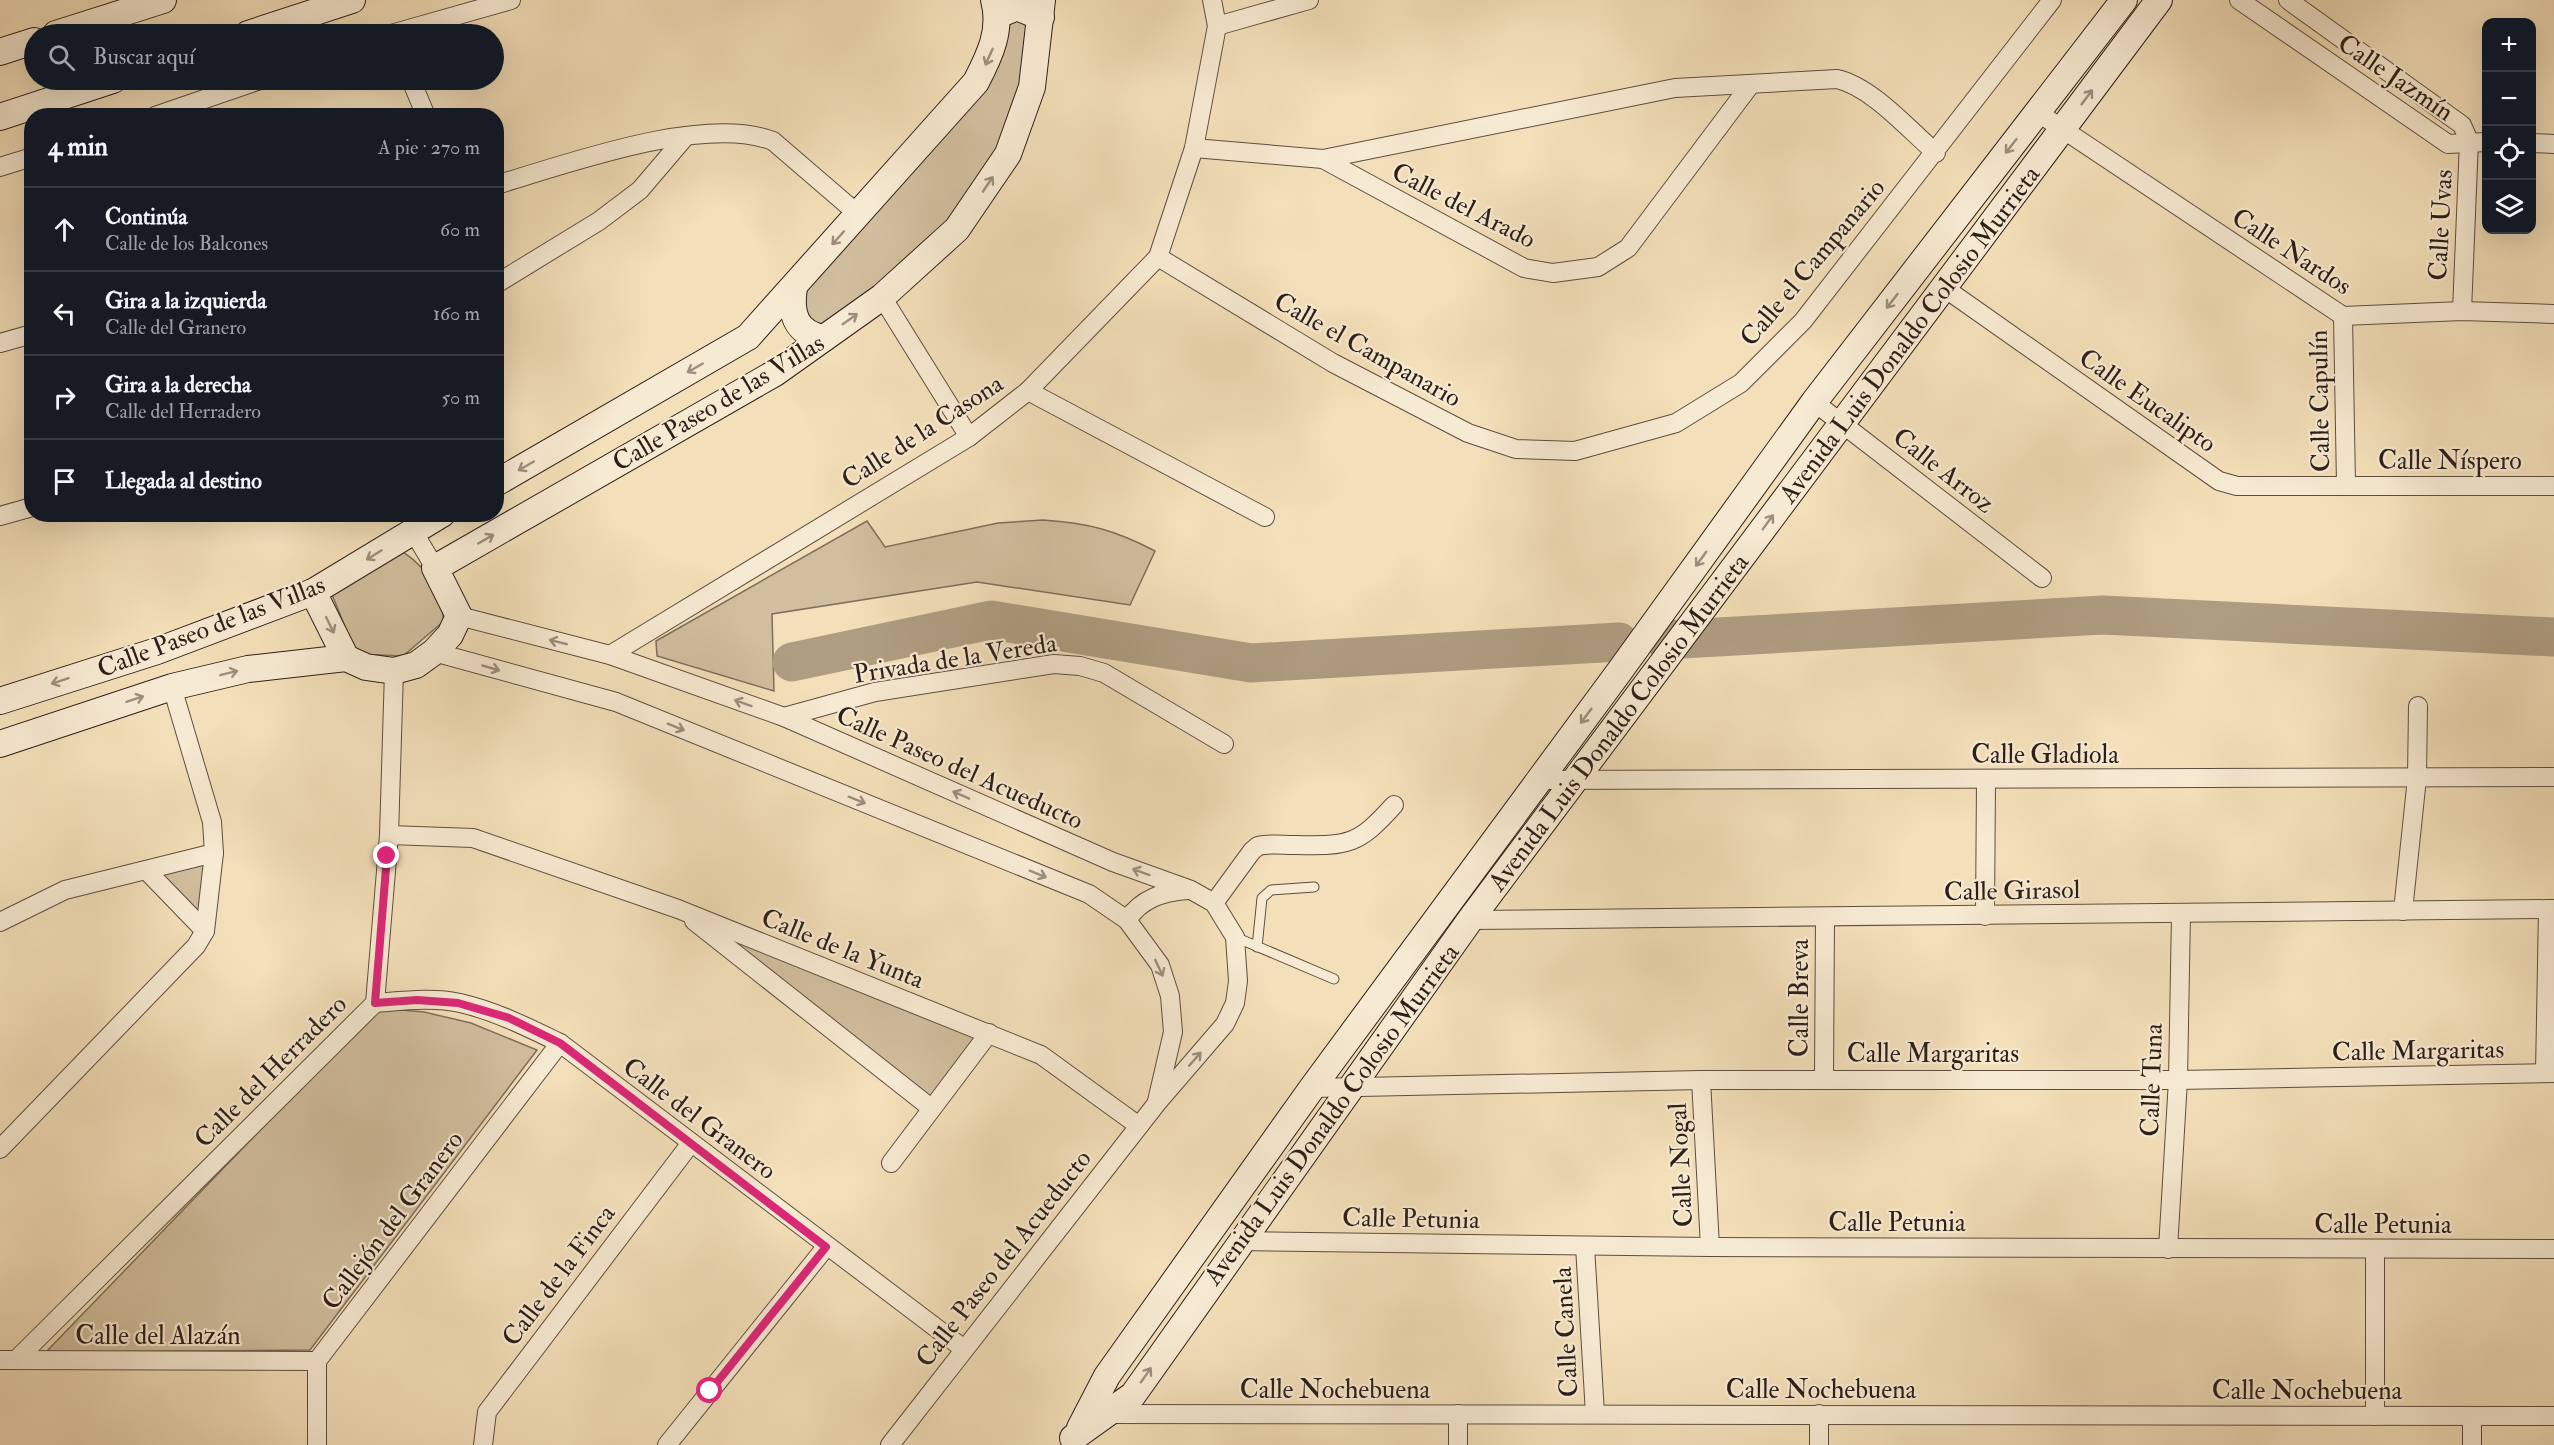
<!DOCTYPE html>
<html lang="es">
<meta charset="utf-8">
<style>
:root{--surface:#171b24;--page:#242831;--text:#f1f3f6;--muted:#9ea1a6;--line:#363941}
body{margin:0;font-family:"IM FELL Double Pica",serif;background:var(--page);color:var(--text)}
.controls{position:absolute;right:18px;top:18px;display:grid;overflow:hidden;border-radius:12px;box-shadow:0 6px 24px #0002}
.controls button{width:54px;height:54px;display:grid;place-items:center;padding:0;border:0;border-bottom:2px solid var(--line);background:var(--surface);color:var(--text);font:30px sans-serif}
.stop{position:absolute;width:18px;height:18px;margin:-14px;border:4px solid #db2777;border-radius:50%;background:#fff}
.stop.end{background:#db2777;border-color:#fff;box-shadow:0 2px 6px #0008}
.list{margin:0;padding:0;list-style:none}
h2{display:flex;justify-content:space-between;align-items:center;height:78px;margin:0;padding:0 24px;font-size:26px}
h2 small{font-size:20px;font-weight:400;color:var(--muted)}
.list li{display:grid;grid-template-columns:39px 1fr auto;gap:18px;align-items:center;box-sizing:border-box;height:84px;padding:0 24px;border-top:2px solid var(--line)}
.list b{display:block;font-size:22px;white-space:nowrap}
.list p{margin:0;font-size:20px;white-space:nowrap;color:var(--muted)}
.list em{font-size:20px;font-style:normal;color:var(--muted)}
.icon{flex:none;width:33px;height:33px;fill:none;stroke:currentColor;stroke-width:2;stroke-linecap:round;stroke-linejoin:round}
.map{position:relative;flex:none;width:2554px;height:1445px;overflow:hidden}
.search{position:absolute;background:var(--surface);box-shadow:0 6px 24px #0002;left:24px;top:24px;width:480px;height:66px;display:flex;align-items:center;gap:15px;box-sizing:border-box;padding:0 21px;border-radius:33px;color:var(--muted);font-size:22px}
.panel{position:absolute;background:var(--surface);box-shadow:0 6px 24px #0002;left:24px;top:108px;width:480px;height:414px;border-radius:24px}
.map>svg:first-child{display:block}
</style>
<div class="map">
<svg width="2554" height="1445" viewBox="0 0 2554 1445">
<rect width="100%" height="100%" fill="#f3dfb9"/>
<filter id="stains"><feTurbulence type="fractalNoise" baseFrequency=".00333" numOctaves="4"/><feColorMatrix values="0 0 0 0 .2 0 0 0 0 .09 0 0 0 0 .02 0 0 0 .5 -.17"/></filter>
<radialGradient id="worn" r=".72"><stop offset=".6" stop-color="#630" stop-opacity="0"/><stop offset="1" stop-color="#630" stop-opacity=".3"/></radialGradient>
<!-- green -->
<g fill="#d1be9e" stroke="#7e6e5b" stroke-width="1.5">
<polygon points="1004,19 1031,21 1027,87 1003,151 944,233 872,296 821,327 805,318 801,289 977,93"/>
<path d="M1043 520C1088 523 1115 530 1155 551L1130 605 977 582 772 614 774 691 657 656 656 641 867 521 885 547 998 523Z"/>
<path d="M394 547C424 562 440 588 444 621L403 656 356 654 329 587Z"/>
<polygon points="209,858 202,922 152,872"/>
<polygon points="707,925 981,1036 929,1102"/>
<polygon points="378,1008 424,1012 471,1023 537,1050 310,1350 46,1352"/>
</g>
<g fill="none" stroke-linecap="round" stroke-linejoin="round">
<!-- river -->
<g stroke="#af9d82" stroke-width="39">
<polyline points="1665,640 2103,615 2554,637"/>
<polyline points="792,662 991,620 1251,663 1619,642"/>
</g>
<!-- lane casing -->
<g stroke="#5e4e40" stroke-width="11">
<g id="lane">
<polyline points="1235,937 1334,979"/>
<polyline points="1257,947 1262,898 1271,890 1314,887"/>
</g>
</g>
<!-- street casing -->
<g stroke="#5e4e40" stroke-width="20">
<g id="street">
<polyline points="2239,0 2448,144 2486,142"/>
<polyline points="2288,0 2462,125 2469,141 2462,311"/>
<polyline points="1217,26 1309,0"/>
<polyline points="391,34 511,0"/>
<polyline points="411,80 426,116"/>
<polyline points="2037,112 2343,316 2462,311 2554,314"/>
<polyline points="155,116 260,80"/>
<polyline points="2532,143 2554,144"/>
<path d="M1194 148 1323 159 1675 88 1837 79C1872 87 1908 129 1936 153"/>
<polyline points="1323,159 1524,268 1553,273 1598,267 1628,248 1751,84"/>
<polyline points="0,167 32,157"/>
<path d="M496 185C567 164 704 114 773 141L859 215"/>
<polyline points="1158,257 1333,363 1468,433 1516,449 1575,451 1676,423 1741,383 1803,321 2052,0"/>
<polyline points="496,284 599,221 640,190 686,136"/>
<polyline points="1943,287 2219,481 2237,486 2554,486"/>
<polyline points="882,297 969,437"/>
<polyline points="2343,316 2346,485"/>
<polyline points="0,343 32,334"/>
<polyline points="1028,391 1265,517"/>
<polyline points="1814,402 2042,578"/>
<polyline points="0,516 32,507"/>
<polyline points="413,531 435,568"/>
<polyline points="459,616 610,655 784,717 1113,862 1191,890 1214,903 1235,937 1238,981 1235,1003 1225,1024 1157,1103 890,1445"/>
<polyline points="434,652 616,702 1089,894 1127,920 1160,965 1170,996 1173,1032 1157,1101"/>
<polyline points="610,655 969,437 1028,391 1158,257 1194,148 1217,26 1212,0"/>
<polyline points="784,717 875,692 1054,664 1080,666 1104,673 1224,744"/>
<polyline points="1537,780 2554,777"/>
<polyline points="389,835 473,838 678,909 1041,1055 1139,1126"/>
<polyline points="146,870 205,931"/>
<path d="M1214 903 1252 851 1258 846C1270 843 1283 845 1296 845 1349 846 1358 845 1394 805"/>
<polyline points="2403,911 2417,778 2418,706"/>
<polyline points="1985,916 1986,780"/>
<path d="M1127 920C1141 899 1162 892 1187 890"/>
<polyline points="1470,920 2554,909"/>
<polyline points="694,921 931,1108"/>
<polyline points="0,922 65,890 214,853"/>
<path d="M375 1003C402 1001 433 997 460 1003 495 1011 527 1027 560 1043L964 1349"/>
<polyline points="2545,1073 2548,909"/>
<polyline points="1824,1078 1825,918"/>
<polyline points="1701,1080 1710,1247"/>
<polyline points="1312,1088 1701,1080 2178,1080 2554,1073"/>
<polyline points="0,1149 196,946 205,931 214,853 212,822 172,687"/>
<polyline points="891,1163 989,1033"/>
<polyline points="1239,1241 1710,1247 2554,1249"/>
<polyline points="1585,1246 1595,1414"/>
<polyline points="2168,1249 2178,1080 2181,913"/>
<polyline points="2375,1250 2375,1416"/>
<polyline points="0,1360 317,1361"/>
<polyline points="16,1360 375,1003 389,835 394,671"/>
<polyline points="1104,1414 2554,1416"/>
<polyline points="1458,1414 1458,1445"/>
<polyline points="1819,1414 1819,1445"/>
<polyline points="317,1445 317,1361 560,1043"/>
<polyline points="483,1445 487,1412 691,1143"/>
<polyline points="667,1445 826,1247"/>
<polyline points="2472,1445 2472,1416"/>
</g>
</g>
<!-- secondary casing -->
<g stroke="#2c1e18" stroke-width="28">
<g id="secondary">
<polyline points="998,15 1017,7 1041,17"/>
<polyline points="56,34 163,0"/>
<polyline points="248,34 352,0"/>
<polyline points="0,52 34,41"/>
<polyline points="0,117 113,80"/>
<path d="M794 287C790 313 795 333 824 338"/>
<path d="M496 483 748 337 976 82C990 55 1002 30 994 0"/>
<polyline points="313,592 346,658"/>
<polyline points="0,701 157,651 313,592 442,514"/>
<polyline points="0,744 172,687 248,669 346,658 366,667 394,671 416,665 434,652 450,635 459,616 435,568 775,373 882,297 957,229 1008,154 1032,87 1042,0"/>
<polyline points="1080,1428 1107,1376 1312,1088 1619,672 1814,402 2124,0"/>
<polyline points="1073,1438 1133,1395 1470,920 2159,0"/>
</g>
</g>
<!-- lane -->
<use href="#lane" stroke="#f7ead2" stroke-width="9"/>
<!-- street -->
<use href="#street" stroke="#f7ead2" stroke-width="18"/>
<!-- secondary -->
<use href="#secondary" stroke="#f7ead2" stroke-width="26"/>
</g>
<!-- one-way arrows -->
<defs><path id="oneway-shaft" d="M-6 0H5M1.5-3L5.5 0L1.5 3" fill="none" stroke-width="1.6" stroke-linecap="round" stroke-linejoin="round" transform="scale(1.5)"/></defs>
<g stroke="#9c8e7e">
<use href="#oneway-shaft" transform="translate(989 57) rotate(114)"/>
<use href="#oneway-shaft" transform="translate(2087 97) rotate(-53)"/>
<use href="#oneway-shaft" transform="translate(2011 146) rotate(128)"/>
<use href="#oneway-shaft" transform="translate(988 184) rotate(-56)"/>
<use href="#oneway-shaft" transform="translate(838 238) rotate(132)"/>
<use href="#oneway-shaft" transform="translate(1892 301) rotate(128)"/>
<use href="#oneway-shaft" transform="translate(850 319) rotate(-35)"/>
<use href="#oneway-shaft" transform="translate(695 368) rotate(150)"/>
<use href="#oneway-shaft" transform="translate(526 466) rotate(150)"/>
<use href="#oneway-shaft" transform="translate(1768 522) rotate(-54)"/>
<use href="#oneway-shaft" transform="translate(486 539) rotate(-30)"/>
<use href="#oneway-shaft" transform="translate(374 555) rotate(148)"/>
<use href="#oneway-shaft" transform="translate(1701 559) rotate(126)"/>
<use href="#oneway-shaft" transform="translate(330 625) rotate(64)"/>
<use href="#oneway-shaft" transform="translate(558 642) rotate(-166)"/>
<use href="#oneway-shaft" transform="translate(491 668) rotate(16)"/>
<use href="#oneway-shaft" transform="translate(229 673) rotate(-14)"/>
<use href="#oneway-shaft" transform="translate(60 681) rotate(162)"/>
<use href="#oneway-shaft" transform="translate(135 699) rotate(-18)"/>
<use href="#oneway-shaft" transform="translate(743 703) rotate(-160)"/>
<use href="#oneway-shaft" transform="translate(1586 716) rotate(127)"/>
<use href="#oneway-shaft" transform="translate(676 727) rotate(22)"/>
<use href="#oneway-shaft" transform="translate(961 795) rotate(-156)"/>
<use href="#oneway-shaft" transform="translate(857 800) rotate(22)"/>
<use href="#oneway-shaft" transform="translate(1141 872) rotate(-160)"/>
<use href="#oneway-shaft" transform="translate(1038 874) rotate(22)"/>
<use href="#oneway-shaft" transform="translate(1159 968) rotate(65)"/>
<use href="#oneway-shaft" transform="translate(1195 1059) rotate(-49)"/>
<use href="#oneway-shaft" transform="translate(1146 1375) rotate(-55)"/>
</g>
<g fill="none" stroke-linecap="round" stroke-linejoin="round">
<!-- route -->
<polyline stroke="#db2777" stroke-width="8" points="387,856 375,1003 417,1000 458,1003 509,1018 560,1043 826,1247 710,1391"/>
</g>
<g text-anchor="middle" stroke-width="4.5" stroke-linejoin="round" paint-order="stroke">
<!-- street labels -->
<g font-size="26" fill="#2c1e18" stroke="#f7ead2">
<text transform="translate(2396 77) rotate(34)" y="9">Calle Jazmín</text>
<text transform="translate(1464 205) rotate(27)" y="9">Calle del Arado</text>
<text transform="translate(2440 225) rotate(-87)" y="9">Calle Uvas</text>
<text transform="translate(2292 251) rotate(33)" y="9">Calle Nardos</text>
<text transform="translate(1812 262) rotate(-50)" y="9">Calle el Campanario</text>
<text transform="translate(1909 334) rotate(-53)" y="9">Avenida Luis Donaldo Colosio Murrieta</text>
<text transform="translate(1368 349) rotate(29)" y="9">Calle el Campanario</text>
<text transform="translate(2148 400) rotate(35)" y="9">Calle Eucalipto</text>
<text transform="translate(2319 401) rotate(-91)" y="9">Calle Capulín</text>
<text transform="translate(718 402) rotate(-31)" y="9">Calle Paseo de las Villas</text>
<text transform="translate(922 431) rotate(-33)" y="9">Calle de la Casona</text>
<text x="2450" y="469">Calle Níspero</text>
<text transform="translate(1944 470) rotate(38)" y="9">Calle Arroz</text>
<text transform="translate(211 626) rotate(-21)" y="9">Calle Paseo de las Villas</text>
<text transform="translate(955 658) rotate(-9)" y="9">Privada de la Vereda</text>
<text transform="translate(1618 722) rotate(-53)" y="9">Avenida Luis Donaldo Colosio Murrieta</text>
<text x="2045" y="763">Calle Gladiola</text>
<text transform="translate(960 767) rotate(24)" y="9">Calle Paseo del Acueducto</text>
<text transform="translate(2012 890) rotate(-1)" y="9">Calle Girasol</text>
<text transform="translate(843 948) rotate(22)" y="9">Calle de la Yunta</text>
<text transform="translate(1799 998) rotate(-90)" y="9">Calle Breva</text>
<text transform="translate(2418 1050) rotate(-1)" y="9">Calle Margaritas</text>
<text x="1933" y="1062">Calle Margaritas</text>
<text transform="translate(270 1071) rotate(-45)" y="9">Calle del Herradero</text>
<text transform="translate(2151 1080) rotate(-88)" y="9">Calle Tuna</text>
<text transform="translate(1331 1114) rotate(-54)" y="9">Avenida Luis Donaldo Colosio Murrieta</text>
<text transform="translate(700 1118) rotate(37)" y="9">Calle del Granero</text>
<text transform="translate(1680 1165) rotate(-93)" y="9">Calle Nogal</text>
<text transform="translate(1411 1218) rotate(1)" y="9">Calle Petunia</text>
<text transform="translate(392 1220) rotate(-53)" y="9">Callejón del Granero</text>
<text x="1897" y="1231">Calle Petunia</text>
<text x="2383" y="1233">Calle Petunia</text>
<text transform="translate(1003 1258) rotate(-52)" y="9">Calle Paseo del Acueducto</text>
<text transform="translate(558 1275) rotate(-53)" y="9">Calle de la Finca</text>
<text transform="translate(1565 1332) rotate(-93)" y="9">Calle Canela</text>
<text x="158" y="1344">Calle del Alazán</text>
<text x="1335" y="1398">Calle Nochebuena</text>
<text x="1821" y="1398">Calle Nochebuena</text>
<text x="2307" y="1399">Calle Nochebuena</text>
</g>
</g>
<rect width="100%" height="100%" filter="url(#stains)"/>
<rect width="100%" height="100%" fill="url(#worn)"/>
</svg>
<div class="controls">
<button>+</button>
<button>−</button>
<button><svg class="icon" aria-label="locate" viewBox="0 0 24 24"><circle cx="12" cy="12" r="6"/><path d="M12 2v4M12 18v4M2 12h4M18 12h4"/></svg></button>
<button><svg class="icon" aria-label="layers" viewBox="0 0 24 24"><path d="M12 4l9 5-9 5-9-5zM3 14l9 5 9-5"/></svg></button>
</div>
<div class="stop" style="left:710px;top:1391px"></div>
<div class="stop end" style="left:387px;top:856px"></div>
<div class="search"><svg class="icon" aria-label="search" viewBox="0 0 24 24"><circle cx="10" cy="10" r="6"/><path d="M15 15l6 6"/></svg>Buscar aquí</div>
<section class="panel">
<h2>4 min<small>A pie · 270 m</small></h2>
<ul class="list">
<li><svg class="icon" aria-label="ahead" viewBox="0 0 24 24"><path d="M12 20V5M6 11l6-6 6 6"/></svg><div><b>Continúa</b><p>Calle de los Balcones</p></div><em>60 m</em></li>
<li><svg class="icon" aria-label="left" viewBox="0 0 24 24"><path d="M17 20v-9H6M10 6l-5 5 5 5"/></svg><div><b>Gira a la izquierda</b><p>Calle del Granero</p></div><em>160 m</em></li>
<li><svg class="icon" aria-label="right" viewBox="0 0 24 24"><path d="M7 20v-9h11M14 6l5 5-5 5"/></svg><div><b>Gira a la derecha</b><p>Calle del Herradero</p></div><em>50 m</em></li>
<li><svg class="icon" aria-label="arrive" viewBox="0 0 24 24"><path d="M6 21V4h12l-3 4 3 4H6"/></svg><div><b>Llegada al destino</b></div></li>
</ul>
</section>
</div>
